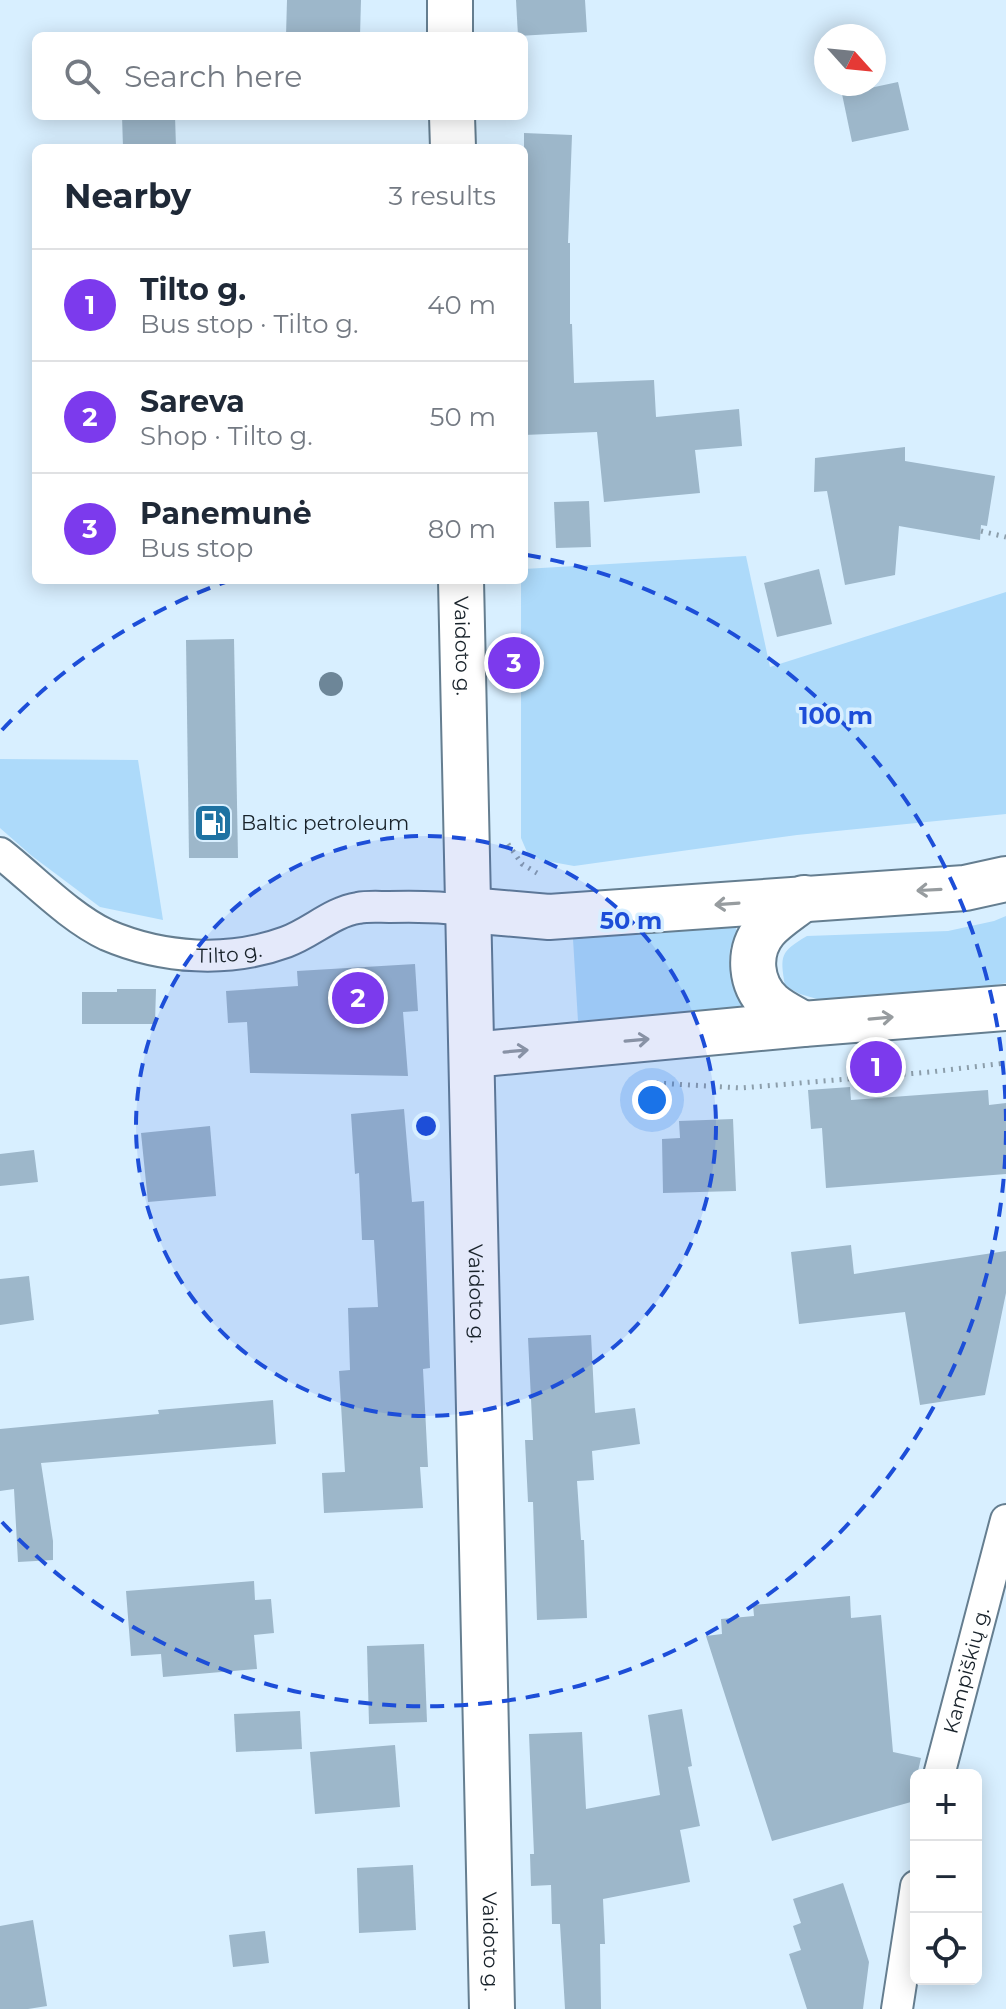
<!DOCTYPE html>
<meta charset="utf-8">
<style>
:root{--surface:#fff;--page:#f6f6f7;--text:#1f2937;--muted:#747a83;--line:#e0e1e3;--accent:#7c3aed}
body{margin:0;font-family:Montserrat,sans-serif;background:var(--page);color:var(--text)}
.controls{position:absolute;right:24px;bottom:24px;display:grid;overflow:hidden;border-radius:12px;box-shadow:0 4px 20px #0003}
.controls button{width:72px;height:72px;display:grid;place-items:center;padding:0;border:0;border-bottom:2px solid var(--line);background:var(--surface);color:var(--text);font:40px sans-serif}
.compass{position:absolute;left:814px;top:24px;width:72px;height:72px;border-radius:50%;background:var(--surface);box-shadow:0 4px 20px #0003;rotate:117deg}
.you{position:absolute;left:652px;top:1100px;width:28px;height:28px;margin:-20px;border:6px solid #fff;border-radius:50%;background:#1a73e8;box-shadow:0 0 0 12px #1a73e833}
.badge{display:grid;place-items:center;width:52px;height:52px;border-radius:50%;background:var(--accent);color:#fff;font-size:26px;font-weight:700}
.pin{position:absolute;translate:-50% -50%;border:4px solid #fff;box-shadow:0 2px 8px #0006}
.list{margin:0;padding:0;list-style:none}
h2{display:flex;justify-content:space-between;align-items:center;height:104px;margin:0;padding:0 32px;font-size:34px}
h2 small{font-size:26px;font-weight:400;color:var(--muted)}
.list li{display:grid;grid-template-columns:52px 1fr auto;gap:24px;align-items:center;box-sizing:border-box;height:112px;padding:0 32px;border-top:2px solid var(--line)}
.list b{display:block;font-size:30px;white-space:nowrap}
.list p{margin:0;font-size:26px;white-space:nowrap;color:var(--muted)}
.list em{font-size:26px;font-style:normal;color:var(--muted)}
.icon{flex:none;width:44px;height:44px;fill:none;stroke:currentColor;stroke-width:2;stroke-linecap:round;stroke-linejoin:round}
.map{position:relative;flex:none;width:1006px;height:2009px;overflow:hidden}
.search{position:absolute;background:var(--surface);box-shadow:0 4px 20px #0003;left:32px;top:32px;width:496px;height:88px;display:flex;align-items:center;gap:20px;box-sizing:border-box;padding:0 28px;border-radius:12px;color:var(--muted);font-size:30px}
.panel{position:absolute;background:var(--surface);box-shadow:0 4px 20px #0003;left:32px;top:144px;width:496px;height:440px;border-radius:12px}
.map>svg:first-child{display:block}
</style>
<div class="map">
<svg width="1006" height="2009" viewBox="0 0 1006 2009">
<rect width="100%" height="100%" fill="#d8efff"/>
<!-- green -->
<g fill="#addafa">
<polygon points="746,556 770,667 1006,592 1006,814 797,835 574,866 541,860 527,852 521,838 521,580 524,580 524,569"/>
<polygon points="0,759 138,760 163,920 100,907 32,856 0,828"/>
<path d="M1006 916V983L985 987 852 999H817L800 994 785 986C780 955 780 952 807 936L948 931 994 921Z"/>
<polygon points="735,925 738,935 730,948 729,964 743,1003 743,1007 578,1021 573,939 593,934"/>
</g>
<!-- building -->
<g fill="#9db7ca">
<polygon points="287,0 361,0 360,36 286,36"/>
<polygon points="516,0 585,0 587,32 518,36"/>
<polygon points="898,82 909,130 852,142 842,94"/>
<polygon points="122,116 175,116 176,148 123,148"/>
<polygon points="524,133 572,135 568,243 570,243 570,324 572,324 574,383 654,380 656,417 739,409 742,446 695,450 700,493 604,502 597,432 524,435"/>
<polygon points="905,447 905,461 995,476 987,526 981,525 980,540 899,526 895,575 845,585 827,491 814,492 815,458"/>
<polygon points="589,501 591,547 556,548 554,502"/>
<polygon points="819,569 832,624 777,637 764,583"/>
<polygon points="234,639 238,858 189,858 186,640"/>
<polygon points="415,964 418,1011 403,1012 408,1076 250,1073 247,1022 228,1023 226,991 298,986 297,971"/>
<polygon points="117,989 156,989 155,1024 82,1024 82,992 117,992"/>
<polygon points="850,1087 851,1100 988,1090 989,1105 1006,1103 1006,1174 826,1188 822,1128 811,1129 808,1090"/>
<polygon points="404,1109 412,1202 424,1201 430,1368 423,1369 428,1467 420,1467 423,1508 324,1513 322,1473 345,1472 339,1371 350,1370 348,1308 378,1307 374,1240 362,1240 359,1173 355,1174 351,1114"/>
<polygon points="733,1119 736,1191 663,1193 662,1139 680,1138 679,1121"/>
<polygon points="210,1126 216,1196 148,1202 141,1133"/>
<polygon points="34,1150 38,1182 0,1186 0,1154"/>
<polygon points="851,1245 854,1274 1006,1251 1006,1293 985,1395 920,1405 905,1312 799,1324 791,1252"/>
<polygon points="29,1276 34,1320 0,1325 0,1279"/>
<polygon points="591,1335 595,1413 635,1408 640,1444 592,1451 594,1480 577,1481 581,1540 584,1540 587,1618 537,1620 533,1502 528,1502 525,1440 533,1440 528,1338"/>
<polygon points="273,1400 276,1444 41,1463 53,1541 53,1560 18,1562 14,1489 0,1491 0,1429 159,1414 158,1410"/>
<polygon points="254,1581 255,1600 271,1599 274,1633 254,1635 257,1669 163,1677 161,1654 131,1656 126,1591"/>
<polygon points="850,1596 851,1618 881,1615 893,1752 921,1758 911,1802 772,1841 706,1636 722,1634 721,1619 754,1616 753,1605"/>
<polygon points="424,1644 427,1722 369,1724 367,1646"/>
<polygon points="682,1709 692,1766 688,1767 700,1826 680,1830 690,1882 603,1899 605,1944 600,1944 601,2009 565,2009 560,1924 552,1924 551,1885 531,1886 530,1854 534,1854 529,1734 582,1732 586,1809 660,1795 648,1715"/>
<polygon points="300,1711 302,1749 236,1752 234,1714"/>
<polygon points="395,1745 400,1807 315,1814 310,1752"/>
<polygon points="413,1865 416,1930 359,1933 357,1868"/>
<polygon points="843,1883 869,1962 863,2009 807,2009 789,1954 801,1950 793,1926 801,1923 793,1899"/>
<polygon points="33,1920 47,2006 28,2009 0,2009 0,1926"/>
<polygon points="265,1931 269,1963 233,1967 229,1935"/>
</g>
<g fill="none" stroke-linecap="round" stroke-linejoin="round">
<!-- minor casing -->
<g stroke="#657e90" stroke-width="34">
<g id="minor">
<path id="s1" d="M0 853C32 878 70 918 107 935 163 959 229 963 286 942 311 933 332 912 358 908 368 906 379 907 389 907 416 906 442 907 468 910"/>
<path id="s2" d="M939 1775 1006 1520"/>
<polyline points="897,2009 916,1886"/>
</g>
</g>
<!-- secondary casing -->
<g stroke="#657e90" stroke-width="48">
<g id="secondary">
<polyline points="450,0 450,36"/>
<polyline points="452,116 453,148"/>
<path id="s3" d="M461 580 492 2009"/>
<polyline points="468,910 549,917 965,888 1006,879"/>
<path d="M803 1024C793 1018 780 1012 771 1004 750 985 747 952 765 930 775 918 792 908 804 898"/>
<polyline points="472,1055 803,1024 1006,1008"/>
</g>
</g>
<!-- path -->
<g stroke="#8c9eab" stroke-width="5" stroke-dasharray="2 6" stroke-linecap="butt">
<polyline points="981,531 1006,537"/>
<polyline points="508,844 522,864 537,873"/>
<polyline points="656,1083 741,1088 930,1072 1006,1063"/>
</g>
<!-- minor -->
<use href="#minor" stroke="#fff" stroke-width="30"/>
<!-- secondary -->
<use href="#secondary" stroke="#fff" stroke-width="44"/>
</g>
<!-- trees -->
<circle fill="#6d8698" cx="331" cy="684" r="12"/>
<!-- one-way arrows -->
<defs><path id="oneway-shaft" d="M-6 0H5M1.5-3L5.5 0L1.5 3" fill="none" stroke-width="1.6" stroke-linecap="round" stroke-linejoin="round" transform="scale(2)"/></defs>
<g stroke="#979c9f">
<use href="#oneway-shaft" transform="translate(929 890) rotate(177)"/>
<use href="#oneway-shaft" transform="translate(727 904) rotate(176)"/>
<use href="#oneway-shaft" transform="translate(881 1018) rotate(-5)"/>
<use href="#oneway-shaft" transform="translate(637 1040) rotate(-5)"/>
<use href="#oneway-shaft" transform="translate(516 1051) rotate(-5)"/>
</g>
<!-- distance rings -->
<circle cx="426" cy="1126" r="290" fill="#1d4ed8" fill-opacity=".12"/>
<g fill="none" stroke="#1d4ed8" stroke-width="4" stroke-dasharray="14 10">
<circle cx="426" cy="1126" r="290"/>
<path d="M1006 1131A580 580 0 0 1 2 1522M2 730A580 580 0 0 1 228 581M527 555A580 580 0 0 1 1006 1121"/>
</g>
<!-- icons -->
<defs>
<g id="fuel-square" transform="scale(2)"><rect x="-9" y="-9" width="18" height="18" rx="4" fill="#1e72a2" stroke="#d8efff"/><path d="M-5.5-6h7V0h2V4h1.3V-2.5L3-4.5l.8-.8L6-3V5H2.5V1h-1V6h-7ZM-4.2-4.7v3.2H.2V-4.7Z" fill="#fff"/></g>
</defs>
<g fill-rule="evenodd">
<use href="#fuel-square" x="213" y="823"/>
</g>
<g text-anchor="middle" stroke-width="7" stroke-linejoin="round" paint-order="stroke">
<!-- street labels -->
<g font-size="20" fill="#18222a" stroke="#d8efff">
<text dy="7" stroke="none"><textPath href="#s3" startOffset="66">Vaidoto g.</textPath></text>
<text dy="7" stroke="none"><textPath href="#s1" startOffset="260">Tilto g.</textPath></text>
<text dy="7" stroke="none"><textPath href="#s3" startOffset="714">Vaidoto g.</textPath></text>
<text dy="7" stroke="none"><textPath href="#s2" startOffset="108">Kampiškių g.</textPath></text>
<text dy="7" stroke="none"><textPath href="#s3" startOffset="1362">Vaidoto g.</textPath></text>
</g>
<!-- poi labels -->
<g font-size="20" fill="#18222a" stroke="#d8efff" text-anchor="start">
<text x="241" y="830">Baltic petroleum</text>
</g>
</g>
<circle cx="426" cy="1126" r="12" fill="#1d4ed8" stroke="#d8efff" stroke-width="4"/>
<g font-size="24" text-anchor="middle" font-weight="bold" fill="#1d4ed8" stroke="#d8efff" stroke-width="7" stroke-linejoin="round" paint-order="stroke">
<text x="836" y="724">100 m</text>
<text x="631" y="929">50 m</text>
</g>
</svg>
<div class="controls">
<button>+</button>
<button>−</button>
<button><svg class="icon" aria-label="locate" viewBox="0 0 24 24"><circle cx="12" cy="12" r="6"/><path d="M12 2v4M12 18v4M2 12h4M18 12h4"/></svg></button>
</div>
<svg class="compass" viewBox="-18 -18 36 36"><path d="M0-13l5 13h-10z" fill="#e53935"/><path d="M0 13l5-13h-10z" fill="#747a83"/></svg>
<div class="you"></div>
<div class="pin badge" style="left:876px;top:1067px">1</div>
<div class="pin badge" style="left:358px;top:998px">2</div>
<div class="pin badge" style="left:514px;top:663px">3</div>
<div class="search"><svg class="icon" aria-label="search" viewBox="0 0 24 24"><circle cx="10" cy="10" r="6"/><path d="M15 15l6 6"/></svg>Search here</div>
<section class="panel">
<h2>Nearby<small>3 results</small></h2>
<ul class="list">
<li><span class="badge">1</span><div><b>Tilto g.</b><p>Bus stop · Tilto g.</p></div><em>40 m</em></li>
<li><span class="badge">2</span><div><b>Sareva</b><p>Shop · Tilto g.</p></div><em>50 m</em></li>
<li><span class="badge">3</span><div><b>Panemunė</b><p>Bus stop</p></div><em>80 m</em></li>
</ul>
</section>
</div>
